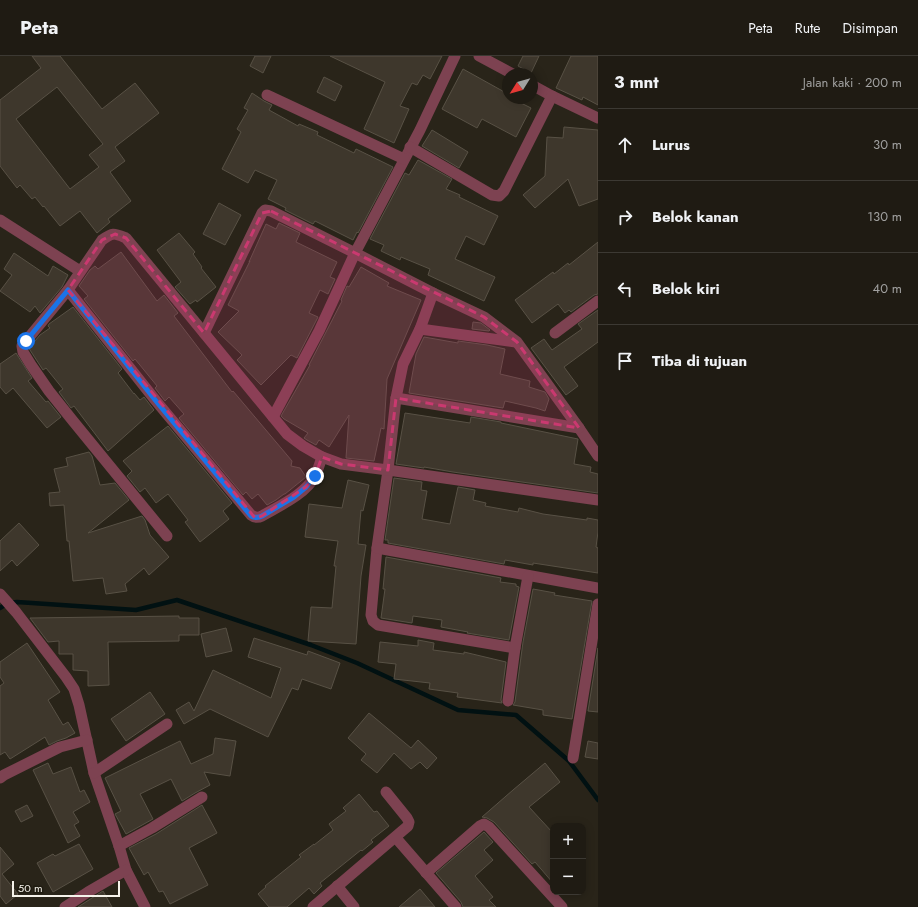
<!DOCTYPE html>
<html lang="id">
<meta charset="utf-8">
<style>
:root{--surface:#1f1b13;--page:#27241c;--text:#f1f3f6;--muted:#a1a1a0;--line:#3c3933}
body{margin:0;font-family:Jost,sans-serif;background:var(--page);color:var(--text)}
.controls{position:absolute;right:12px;bottom:12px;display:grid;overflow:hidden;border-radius:8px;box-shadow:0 2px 10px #0003}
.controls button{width:36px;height:36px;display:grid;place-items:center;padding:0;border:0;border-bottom:1px solid var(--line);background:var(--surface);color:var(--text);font:20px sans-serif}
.compass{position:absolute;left:502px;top:12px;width:36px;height:36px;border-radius:50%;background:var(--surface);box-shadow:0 2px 10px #0003;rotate:233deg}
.scale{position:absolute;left:12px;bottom:10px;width:108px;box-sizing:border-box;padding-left:4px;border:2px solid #f5f2ea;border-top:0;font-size:11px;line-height:14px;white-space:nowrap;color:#f5f2ea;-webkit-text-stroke:3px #1f1b10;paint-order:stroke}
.stop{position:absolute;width:12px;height:12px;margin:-9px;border:3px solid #1a73e8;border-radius:50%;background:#fff}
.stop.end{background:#1a73e8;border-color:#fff;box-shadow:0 1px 4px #0008}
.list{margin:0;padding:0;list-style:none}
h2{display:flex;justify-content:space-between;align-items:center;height:52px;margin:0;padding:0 16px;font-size:17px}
h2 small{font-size:13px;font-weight:400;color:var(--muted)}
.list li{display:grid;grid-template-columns:26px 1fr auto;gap:12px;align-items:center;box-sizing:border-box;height:72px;padding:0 16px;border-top:1px solid var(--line)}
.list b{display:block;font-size:15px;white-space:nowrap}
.list em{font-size:13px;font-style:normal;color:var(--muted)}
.icon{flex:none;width:22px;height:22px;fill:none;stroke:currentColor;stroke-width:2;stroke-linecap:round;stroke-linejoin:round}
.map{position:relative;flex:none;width:598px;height:851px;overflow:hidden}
header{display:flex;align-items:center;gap:24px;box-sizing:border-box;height:56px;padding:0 20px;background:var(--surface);border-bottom:1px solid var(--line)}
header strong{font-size:19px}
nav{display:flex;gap:22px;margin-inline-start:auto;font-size:14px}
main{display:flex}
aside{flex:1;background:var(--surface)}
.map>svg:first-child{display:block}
</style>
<header>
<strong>Peta</strong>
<nav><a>Peta</a><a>Rute</a><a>Disimpan</a></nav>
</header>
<main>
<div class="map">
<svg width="598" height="851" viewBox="0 0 598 851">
<rect width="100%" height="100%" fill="#292419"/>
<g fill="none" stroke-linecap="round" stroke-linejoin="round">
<!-- stream -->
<polyline stroke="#011112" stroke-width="4.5" points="0,552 8,547 17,546 136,554 177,544 311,589 357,607 458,654 516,659 569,705 598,744"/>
</g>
<!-- building -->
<g fill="#3e372c" stroke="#585145" fill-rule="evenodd">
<path d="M32 0H60L102 53 135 27 159 57 115 91 125 105 110 116 131 145 108 163 110 166 97 177 80 155 60 170 44 150 43 151 35 141 32 143 20 129 17 132 0 110V44L41 12ZM57 31 103 88 89 99 99 111 70 133 16 63Z"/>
<polygon points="255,0 271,0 263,17 250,10"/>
<polygon points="330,0 442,0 430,23 423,19 417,29 412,27 400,50 409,53 394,87 364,73 385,26"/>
<polygon points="523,0 539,0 531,17 518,10"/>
<polygon points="571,0 598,0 598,49 583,41 582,44 556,32"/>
<polygon points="463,13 508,38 508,42 511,42 531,52 516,81 482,63 477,72 442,53"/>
<polygon points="324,21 342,30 335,45 317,36"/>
<polygon points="252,37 264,45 272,49 269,54 298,70 299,68 318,76 317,79 354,97 356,93 393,111 358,177 357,176 353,184 315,165 313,168 285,154 286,152 268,143 277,124 255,114 248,127 222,113 241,76 237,73 248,54 244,52"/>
<polygon points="564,71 598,74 598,143 579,150 568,123 535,152 523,139 545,120 547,81 563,82"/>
<polygon points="432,74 468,96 459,112 422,90"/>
<polygon points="418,104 452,123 446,133 460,139 459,141 498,160 484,189 466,180 455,203 495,221 484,245 428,219 430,213 401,201 400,204 381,195 384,189 370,183 405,117 409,119"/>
<polygon points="219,147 241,159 225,189 203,178"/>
<polygon points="279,167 300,177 296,186 337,206 330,221 335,223 328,238 320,234 309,257 318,261 297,302 291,299 261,329 237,304 242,299 218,276 239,255 228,249 250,205 249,206 266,168 276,173"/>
<polygon points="179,177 195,196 193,198 202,211 201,212 216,231 197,246 196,244 190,248 175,231 181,226 157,194"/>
<polygon points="598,186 598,238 594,239 571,256 569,254 565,257 558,248 532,267 515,244 553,216 554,218 568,207 569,209"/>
<polygon points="121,196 157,245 164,239 178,257 174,260 232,336 233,335 292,405 291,410 300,412 306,421 285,438 284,438 276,444 267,449 258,438 252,443 246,436 243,439 179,362 184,358 169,341 165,345 155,332 157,330 135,303 133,305 84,243 88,240 79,230 90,214 95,210 98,213"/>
<polygon points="14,197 48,220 53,210 68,219 62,231 40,257 35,250 30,256 0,235 12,219 4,213"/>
<polygon points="361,211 389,227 387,230 421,244 387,323 384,373 381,372 374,405 346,402 349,359 329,391 319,384 316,389 307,384 304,382 308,377 284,363 281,360 310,309 309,309 342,245 341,244 347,230 349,231"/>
<polygon points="73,251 122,313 118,317 134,338 134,337 140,344 144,341 154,354 108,395 74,350 71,352 59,336 63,333 46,312 43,314 30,294 29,292 40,279 50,272 48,270 49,268"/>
<polygon points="598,254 598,286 564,311 578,330 566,339 531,292 544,283 552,294 582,273 578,268"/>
<polygon points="473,266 481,267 490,274 489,275 472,273"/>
<polygon points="424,281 458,287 458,285 487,289 505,293 500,318 530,325 529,331 545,336 549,343 545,355 536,352 505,345 503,352 409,337 416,298"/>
<polygon points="16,297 32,322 28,325 46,346 48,345 61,361 47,372 13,332 6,338 0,331 0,308"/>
<polygon points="405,357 470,367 471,361 501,366 501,367 578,383 574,408 591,411 590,416 598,418 598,437 453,416 424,411 424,412 396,408"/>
<polygon points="168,370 232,447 223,455 229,463 200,486 185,466 188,464 168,438 156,447 145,432 140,436 127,420 132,415 123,405"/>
<polygon points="89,396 92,400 100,429 115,427 129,444 88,477 142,460 145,464 150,479 169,501 149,519 144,512 125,528 127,535 106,538 103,522 73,525 69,485 67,485 64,449 50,450 49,437 60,436 54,413 68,410 66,402"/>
<polygon points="394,422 422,426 421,434 427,435 422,463 450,468 458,431 475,434 473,444 486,447 485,450 518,456 519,452 543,458 587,464 587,462 598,464 598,476 596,491 598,492 598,517 533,507 533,509 505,504 504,508 388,487 388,484 385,484"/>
<polygon points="348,424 369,429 363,455 361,454 358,488 366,489 361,520 356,588 308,585 311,551 332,552 336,510 334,510 338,485 305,481 309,448 342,452"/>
<polygon points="19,467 39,489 17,510 12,504 0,515 0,485"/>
<polygon points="386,501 501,522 500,526 516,528 516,530 519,531 509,584 467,577 468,576 441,571 442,564 413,560 412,567 381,562 385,533 383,533"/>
<polygon points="533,533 555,537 554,539 592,545 572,663 543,659 543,654 513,649 515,646 523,586"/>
<polygon points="179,560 179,562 199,562 199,579 179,579 179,585 108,586 109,629 88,630 88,615 73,614 73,598 59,598 59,585 48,586 30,562"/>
<polygon points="226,572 232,595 206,601 201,578"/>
<polygon points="254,582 307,599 308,595 340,607 331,633 302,623 298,634 292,632 268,681 210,653 184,668 176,654 189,646 194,655 213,614 240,627 240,628 240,627 271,642 281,612 248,601"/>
<polygon points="418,584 434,587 433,594 464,598 464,596 506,606 501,644 502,647 457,641 458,637 429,633 430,627 394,623 396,608 378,606 380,586 418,590"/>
<polygon points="27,587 60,636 48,644 63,669 68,666 75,677 66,682 57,685 49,689 45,681 10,703 5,696 0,699 0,630 4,627 0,621 0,606"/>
<polygon points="598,592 598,656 588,655"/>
<polygon points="150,636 165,658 126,685 111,663"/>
<polygon points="369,657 411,692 418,684 437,702 427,713 420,706 411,713 394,697 377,717 361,704 366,698 348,682"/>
<polygon points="215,682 236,685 230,720 204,716 210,729 195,737 182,745 171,723 140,738 153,763 126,778 115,758 121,755 105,722 180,685 191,708 213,698"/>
<polygon points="588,685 598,687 598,703 585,701"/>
<polygon points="48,707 53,718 71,711 80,736 84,734 90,746 73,756 79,766 74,769 80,780 68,787 33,714"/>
<polygon points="545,707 560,726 529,751 553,777 553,827 535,806 532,808 494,766 487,762 482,761 513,734"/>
<polygon points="359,738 374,756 377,755 389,770 371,784 373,786 362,795 361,794 320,827 322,830 314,838 309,832 287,851 269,851 258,838 266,831 265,830 301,801 299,799 314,788 314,789 333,774 329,768 346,755 343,752"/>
<polygon points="27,749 33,760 21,766 15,755"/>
<polygon points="202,749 217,777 189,792 208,829 170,848 163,835 159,836 148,816 144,819 129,792 156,778"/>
<polygon points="484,776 493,786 484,794 493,804 475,820 493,841 489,844 496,851 463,851 461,846 436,817"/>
<polygon points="79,788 93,813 53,836 37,807 53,798 55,800"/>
<polygon points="0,791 14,808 2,818 18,838 6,848 0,840"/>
<polygon points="420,833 435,851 399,851"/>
<polygon points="103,835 112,851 78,851 92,842"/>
</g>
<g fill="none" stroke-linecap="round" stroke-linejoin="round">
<!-- minor -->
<g stroke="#7d4251" stroke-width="11">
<polyline points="455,0 420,74 355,197 433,237 484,261 517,286 579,372 598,400"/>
<polyline points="479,0 513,18"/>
<polyline points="532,29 552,40 598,62"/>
<polyline points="267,39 404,103"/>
<polyline points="410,91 492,139 499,140 504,135 552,40"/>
<polyline points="0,164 80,215"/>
<path d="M68 234 156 345 251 459C255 462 258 462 262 460 279 450 306 438 315 420 318 414 320 407 322 401"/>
<polyline points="433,237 420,273 403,308 396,342 388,414 377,492 371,559 373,565 378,569 515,592"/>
<polyline points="420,273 516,286"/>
<polyline points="204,277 262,157 265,154 271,155 355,197 319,275 273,361"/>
<polyline points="555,277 598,245"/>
<polyline points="396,342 579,372"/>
<path d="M167 480 73 365 49 335 31 309 23 296 22 290 26 285 68 234 102 184C113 176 114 177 126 182L287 378 303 390 322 401 341 408 388 414 598 444"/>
<polyline points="377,492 598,532"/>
<polyline points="0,538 16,556 66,621 74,633 79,649 94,717 119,790 126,814 145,851"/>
<polyline points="508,645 515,592 528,520"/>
<polyline points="573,702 598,548"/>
<polyline points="94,717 167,668"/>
<polyline points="0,722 4,719 60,691 87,684"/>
<polyline points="396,782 456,851"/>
<polyline points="119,790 152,772 202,741"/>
<polyline points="426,817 480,770 484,768 489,771 562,851"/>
<polyline points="337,830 354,851"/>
<polyline points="65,851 88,836 126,814"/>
<polyline points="313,851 408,770 409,766 407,762 386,736"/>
</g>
</g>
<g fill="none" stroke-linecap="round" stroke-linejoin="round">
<!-- route -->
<path stroke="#1a73e8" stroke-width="5" d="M26 285 68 234 156 345 251 460C255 462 258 462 262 460L294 441 306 431 315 420"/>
</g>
<!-- marked area -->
<path fill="#ca3970" fill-opacity="0.2" stroke="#ca3970" stroke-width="3" stroke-dasharray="8 5" stroke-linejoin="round" d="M271 155 484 261 517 286 579 372 396 342 388 414 341 408 322 401 315 420 306 431 262 460 255 462 68 234 102 184 115 178 126 182 204 277 262 157Z"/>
</svg>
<div class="controls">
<button>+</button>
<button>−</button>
</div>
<svg class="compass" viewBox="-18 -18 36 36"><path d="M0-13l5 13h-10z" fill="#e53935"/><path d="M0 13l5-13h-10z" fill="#a1a1a0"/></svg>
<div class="scale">50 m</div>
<div class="stop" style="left:26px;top:285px"></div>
<div class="stop end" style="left:315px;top:420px"></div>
</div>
<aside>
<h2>3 mnt<small>Jalan kaki · 200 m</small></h2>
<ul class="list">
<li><svg class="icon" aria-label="ahead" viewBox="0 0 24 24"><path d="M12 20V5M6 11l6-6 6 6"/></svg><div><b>Lurus</b></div><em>30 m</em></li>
<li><svg class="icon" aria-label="right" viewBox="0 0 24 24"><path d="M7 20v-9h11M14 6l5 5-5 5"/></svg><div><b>Belok kanan</b></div><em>130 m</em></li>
<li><svg class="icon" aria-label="left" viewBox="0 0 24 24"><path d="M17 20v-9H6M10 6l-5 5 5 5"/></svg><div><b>Belok kiri</b></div><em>40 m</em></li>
<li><svg class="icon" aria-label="arrive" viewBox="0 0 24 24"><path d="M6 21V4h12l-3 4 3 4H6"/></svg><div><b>Tiba di tujuan</b></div></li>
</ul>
</aside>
</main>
